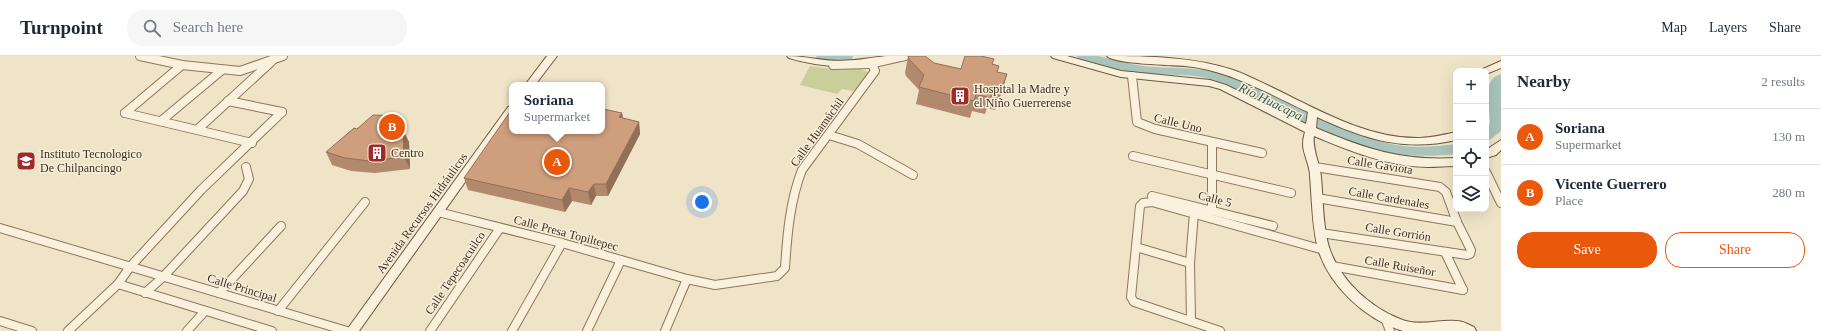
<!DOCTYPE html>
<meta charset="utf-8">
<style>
:root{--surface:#fff;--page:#f6f6f7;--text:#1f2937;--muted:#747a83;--line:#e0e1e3;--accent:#ea580c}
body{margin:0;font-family:"Times New Roman",serif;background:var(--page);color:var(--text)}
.controls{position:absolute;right:12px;top:12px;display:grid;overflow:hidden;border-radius:8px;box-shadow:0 4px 16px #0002}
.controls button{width:36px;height:36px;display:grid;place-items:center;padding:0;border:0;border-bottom:1px solid var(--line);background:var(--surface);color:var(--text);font:20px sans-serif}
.you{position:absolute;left:702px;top:146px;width:14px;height:14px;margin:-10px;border:3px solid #fff;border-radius:50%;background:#1a73e8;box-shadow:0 0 0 6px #1a73e833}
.badge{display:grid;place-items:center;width:26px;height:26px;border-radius:50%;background:var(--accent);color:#fff;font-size:13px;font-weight:700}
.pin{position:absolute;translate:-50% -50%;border:2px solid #fff;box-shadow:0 1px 4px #0006}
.popup{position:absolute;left:509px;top:26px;width:96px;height:52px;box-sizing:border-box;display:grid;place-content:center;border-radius:8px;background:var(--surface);filter:drop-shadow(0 1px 3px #0005);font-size:13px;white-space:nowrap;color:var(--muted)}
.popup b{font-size:15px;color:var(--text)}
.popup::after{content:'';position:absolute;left:50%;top:100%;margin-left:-8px;border:8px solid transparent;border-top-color:var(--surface)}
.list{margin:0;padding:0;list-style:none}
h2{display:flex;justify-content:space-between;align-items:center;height:52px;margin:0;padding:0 16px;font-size:17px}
h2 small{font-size:13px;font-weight:400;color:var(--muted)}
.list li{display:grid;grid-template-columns:26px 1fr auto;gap:12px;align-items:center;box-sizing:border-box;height:56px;padding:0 16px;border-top:1px solid var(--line)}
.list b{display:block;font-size:15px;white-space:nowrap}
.list p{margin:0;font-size:13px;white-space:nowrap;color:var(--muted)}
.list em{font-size:13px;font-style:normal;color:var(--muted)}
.actions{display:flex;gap:8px;padding:12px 16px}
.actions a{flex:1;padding:9px 0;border:1px solid var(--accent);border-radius:16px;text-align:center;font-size:14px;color:var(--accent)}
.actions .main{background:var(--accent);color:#fff}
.icon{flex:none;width:22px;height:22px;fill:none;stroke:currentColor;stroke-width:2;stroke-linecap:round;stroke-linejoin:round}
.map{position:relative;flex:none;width:1501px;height:275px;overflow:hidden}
header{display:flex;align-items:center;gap:24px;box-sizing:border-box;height:56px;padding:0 20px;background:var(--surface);border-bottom:1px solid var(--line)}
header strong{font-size:19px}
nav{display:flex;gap:22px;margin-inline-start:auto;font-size:14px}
.search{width:280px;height:36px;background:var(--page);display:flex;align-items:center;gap:10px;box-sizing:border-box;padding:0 14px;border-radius:16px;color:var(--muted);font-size:15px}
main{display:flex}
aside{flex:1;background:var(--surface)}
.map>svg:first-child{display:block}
</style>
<header>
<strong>Turnpoint</strong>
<div class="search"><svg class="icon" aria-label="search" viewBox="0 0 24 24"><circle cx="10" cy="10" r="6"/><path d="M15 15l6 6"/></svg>Search here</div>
<nav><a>Map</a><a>Layers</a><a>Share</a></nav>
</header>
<main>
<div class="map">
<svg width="1501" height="275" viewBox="0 0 1501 275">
<rect width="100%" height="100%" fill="#f0e4c8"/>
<!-- green -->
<polygon fill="#c9cf9b" points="810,10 839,14 859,12 868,16 860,29 853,35 842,33 837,38 800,29"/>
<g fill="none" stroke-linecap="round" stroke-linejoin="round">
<!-- river -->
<g fill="#a9c4bc" fill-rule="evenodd">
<path d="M816 0H853L852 3C842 5 827 5 817 3Z"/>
<path d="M1077 0C1083 0 1091 0 1098 0 1113 3 1127 8 1143 10 1170 13 1197 10 1224 19 1286 40 1338 81 1404 90 1422 92 1439 90 1456 88V98C1386 106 1341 86 1279 54 1257 43 1234 30 1210 23 1190 17 1168 20 1147 18 1123 16 1101 10 1078 3Z"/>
<path d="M1501 18V75L1491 83 1486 85V73L1489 71 1490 66C1490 51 1481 23 1501 18Z"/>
</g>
<!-- street casing -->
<g stroke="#8d765c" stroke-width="10">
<g id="street">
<polyline points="140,0 182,9 240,15 283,0"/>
<polyline points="833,9 869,8 905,0"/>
<polyline points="1132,20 1137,66 1155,73 1262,97"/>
<polyline points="228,45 282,56"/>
<polyline points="125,57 252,87"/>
<polyline points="125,57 182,9"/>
<polyline points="161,65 222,14"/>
<polyline points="198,73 271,6"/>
<polyline points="829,79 858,88 913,119"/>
<polyline points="1212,87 1212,155"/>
<polyline points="1133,100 1291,137"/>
<polyline points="1315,111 1440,131 1446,136 1457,166 1471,194 1470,198 1467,199 1321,177"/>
<polyline points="1486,116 1501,147"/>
<polyline points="1152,140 1273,170"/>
<polyline points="1317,142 1457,166"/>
<path d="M438 156 562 187 687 223 715 229 777 220 785 212C787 180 790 144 802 114L875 15 872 8"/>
<polyline points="0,172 347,275"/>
<polyline points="1136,191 1190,207"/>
<polyline points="1445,196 1463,234"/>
<polyline points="1332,210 1463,234"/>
<polyline points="118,228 272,275"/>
<polyline points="145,237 163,221 243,135 249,123 246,111"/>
<polyline points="219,237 281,170"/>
<polyline points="278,255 365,146"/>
<polyline points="1385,262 1390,275"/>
<polyline points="0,265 32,275"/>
<polyline points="1191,265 1190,207 1194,157"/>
<polyline points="68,275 118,228 130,211 201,134 282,56"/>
<polyline points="187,275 205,255"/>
<polyline points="430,275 500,172"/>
<polyline points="512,275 562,187"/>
<polyline points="587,275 621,204"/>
<polyline points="665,275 687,223"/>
<polyline points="1220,275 1134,246 1131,241 1140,150 1143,147 1152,146 1324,194"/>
</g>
</g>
<!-- secondary casing -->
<g stroke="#6f573f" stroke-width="2">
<g id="secondary">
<polygon points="547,0 557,0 535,29 525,29"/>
<path d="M787 0C805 0 822 5 840 5 858 5 876 0 894 0L892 2C854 12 826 13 789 2Z"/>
<path d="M1051 0H1067L1121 15 1210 24 1226 29 1306 68 1308 56C1269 38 1229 14 1185 10 1172 9 1114 8 1107 0 1148 0 1195 1 1233 14 1245 18 1256 24 1267 29 1314 51 1364 82 1417 82 1430 82 1443 79 1456 76V84C1404 96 1364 83 1317 61L1316 72C1366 93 1401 105 1456 102V110C1447 110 1437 111 1428 111 1389 111 1350 95 1314 80 1312 94 1320 107 1321 121 1323 143 1323 175 1330 194 1341 225 1370 251 1400 263 1418 271 1438 263 1457 265 1463 265 1469 269 1474 271L1476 275H1403C1366 264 1329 230 1318 193 1312 170 1312 144 1310 120 1310 109 1303 98 1303 88 1303 84 1304 79 1305 76L1220 33 1209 30 1121 21 1053 2Z"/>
<polygon points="1501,5 1501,12 1486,18 1486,15 1481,15 1483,13"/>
<polygon points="512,50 512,60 359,275 346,275 508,51"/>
<polygon points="1501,84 1501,94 1496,99 1486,102 1486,94"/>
</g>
</g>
<!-- street -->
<use href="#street" stroke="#faf1dc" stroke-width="8"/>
<!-- secondary -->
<use href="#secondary" fill="#faf1dc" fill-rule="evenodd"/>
</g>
<!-- wall -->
<g fill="#b2896c">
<polygon points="908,0 934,7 961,13 992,8 997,16 1007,18 1002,35 995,54 987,52 985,58 972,55 970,62 916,48 919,34 906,20 905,17"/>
<polygon points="622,57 623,62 639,66 640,78 608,140 596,140 591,149 572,145 565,156 468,134 464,122"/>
<polygon points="357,73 406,73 405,78 409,86 410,113 375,117 351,115 332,109 326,96"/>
</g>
<!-- shaded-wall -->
<g fill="#916f58">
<polygon points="1007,18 1002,35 995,54 1000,37"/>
<polygon points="622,57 624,69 619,61"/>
<polygon points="400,60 406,73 405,78 409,86 410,113 404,101 399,74"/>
<polygon points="639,66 640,78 608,140 606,128"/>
<polygon points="594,128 596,140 591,149 588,136"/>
<polygon points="569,132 572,145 565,156 562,144"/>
</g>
<!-- building -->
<g fill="#cf9f7d" stroke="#916f58">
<polygon points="908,0 925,0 934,7 961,13 965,0 981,0 994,3 992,8 999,10 997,16 1007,18 1000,37 992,36 990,42 976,38 974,45 919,31 924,19 909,3"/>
<polygon points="512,53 512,75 602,75 602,55 603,53 622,57 619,61 639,66 606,128 594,128 588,136 569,132 562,144 464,122"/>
<polygon points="373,59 400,60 399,74 403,74 404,101 369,105 345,102 326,96 354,72 357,73"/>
</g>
<!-- icons -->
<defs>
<g id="building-square" transform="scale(1)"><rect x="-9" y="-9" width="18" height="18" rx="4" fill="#9e2a2b" stroke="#f7eed8"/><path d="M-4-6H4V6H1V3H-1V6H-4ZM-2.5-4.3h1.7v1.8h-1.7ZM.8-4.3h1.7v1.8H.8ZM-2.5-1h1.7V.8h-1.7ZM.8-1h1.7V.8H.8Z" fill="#fff"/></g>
<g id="university-square" transform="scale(1)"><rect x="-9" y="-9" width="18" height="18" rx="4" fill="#9e2a2b" stroke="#f7eed8"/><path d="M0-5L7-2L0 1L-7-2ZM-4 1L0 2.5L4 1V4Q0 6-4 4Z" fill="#fff"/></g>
</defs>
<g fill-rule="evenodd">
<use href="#building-square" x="960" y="40"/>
<use href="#building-square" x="377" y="97"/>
<use href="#university-square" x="26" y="105"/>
</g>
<g text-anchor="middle" stroke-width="3" stroke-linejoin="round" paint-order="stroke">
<!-- poi labels -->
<g font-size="12" fill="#3d2e20" stroke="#f7eed8" text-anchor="start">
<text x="974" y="37">Hospital la Madre y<tspan x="974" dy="14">el Niño Guerrerense</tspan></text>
<text x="391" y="101">Centro</text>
<text x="40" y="102">Instituto Tecnologico<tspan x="40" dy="14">De Chilpancingo</tspan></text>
</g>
<!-- street labels -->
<g font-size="12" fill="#3d2e20" stroke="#f7eed8">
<text transform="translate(1178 67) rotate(14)" y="4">Calle Uno</text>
<text transform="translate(817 76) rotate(-54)" y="4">Calle Huamúchil</text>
<text transform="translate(1380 109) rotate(9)" y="4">Calle Gaviota</text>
<text transform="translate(1389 142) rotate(10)" y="4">Calle Cardenales</text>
<text transform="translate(1215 143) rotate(14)" y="4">Calle 5</text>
<text transform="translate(422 157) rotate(-54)" y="4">Avenida Recursos Hidráulicos</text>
<text transform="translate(1398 176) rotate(9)" y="4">Calle Gorrión</text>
<text transform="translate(566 177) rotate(15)" y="4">Calle Presa Topiltepec</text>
<text transform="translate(1400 210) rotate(10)" y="4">Calle Ruiseñor</text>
<text transform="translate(455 217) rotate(-56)" y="4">Calle Tepecoacuilco</text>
<text transform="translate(242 232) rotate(17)" y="4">Calle Principal</text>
</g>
<!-- water labels -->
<g font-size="13" font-style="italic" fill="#2f5d5a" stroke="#f7eed8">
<text transform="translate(1271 45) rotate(26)" y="5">Río Huacapa</text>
</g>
</g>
</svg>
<div class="controls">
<button>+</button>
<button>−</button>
<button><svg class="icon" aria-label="locate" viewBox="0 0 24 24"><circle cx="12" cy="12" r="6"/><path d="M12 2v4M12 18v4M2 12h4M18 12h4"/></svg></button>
<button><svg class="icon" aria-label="layers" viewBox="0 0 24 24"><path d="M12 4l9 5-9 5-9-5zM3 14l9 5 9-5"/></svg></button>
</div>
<div class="you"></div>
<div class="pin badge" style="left:557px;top:106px">A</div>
<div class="popup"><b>Soriana</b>Supermarket</div>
<div class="pin badge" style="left:392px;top:71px">B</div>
</div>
<aside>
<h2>Nearby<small>2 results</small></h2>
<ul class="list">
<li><span class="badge">A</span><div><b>Soriana</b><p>Supermarket</p></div><em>130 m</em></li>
<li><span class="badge">B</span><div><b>Vicente Guerrero</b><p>Place</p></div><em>280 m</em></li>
</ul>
<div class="actions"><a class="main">Save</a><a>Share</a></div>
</aside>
</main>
